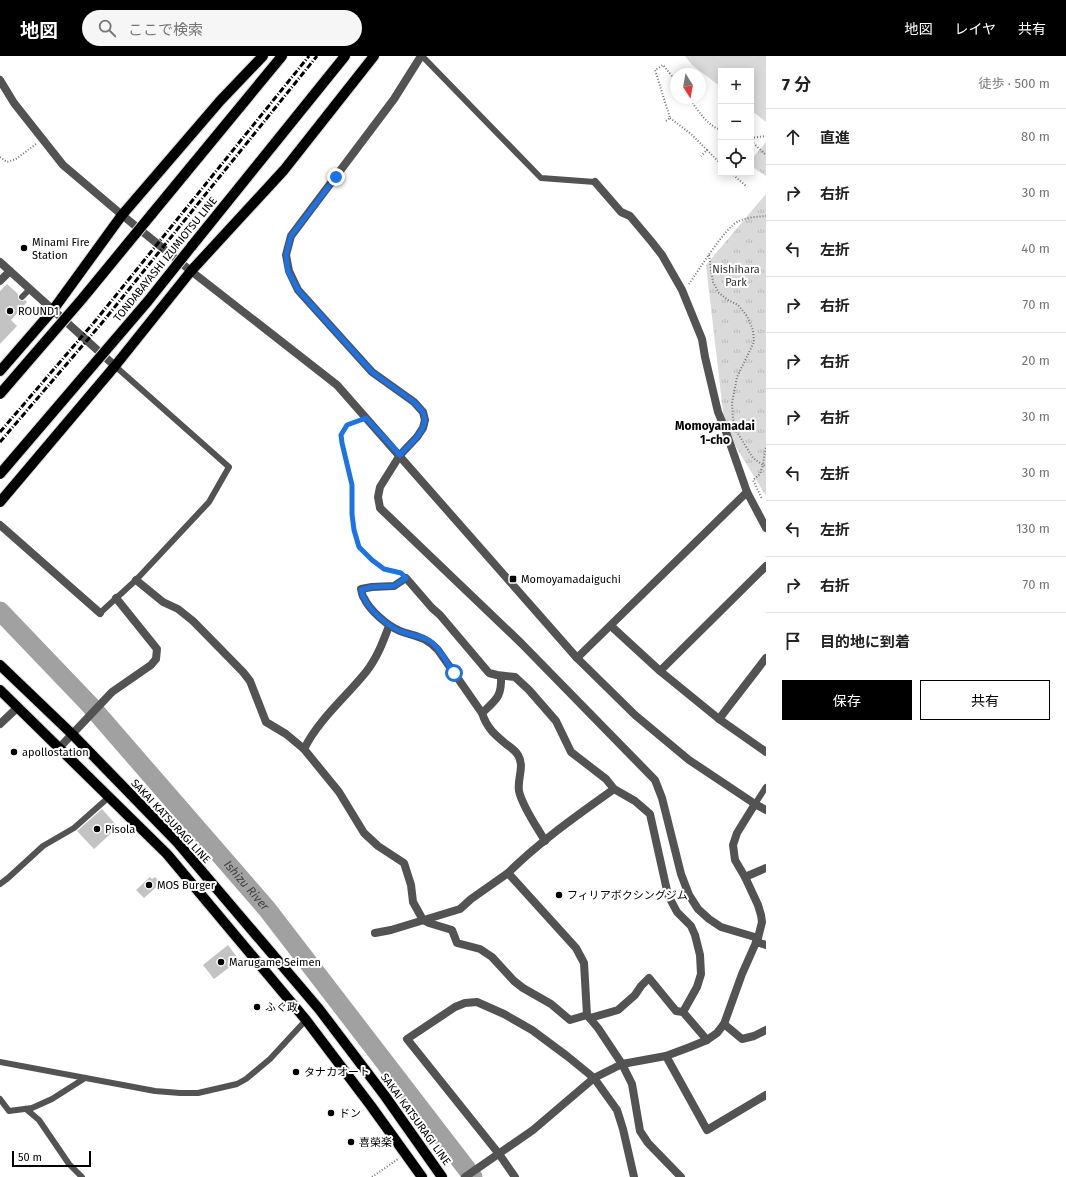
<!DOCTYPE html>
<html lang="ja">
<meta charset="utf-8">
<style>
:root{--surface:#fff;--page:#f6f6f6;--text:#222;--muted:#767676;--line:#e0e0e0;--accent:#000}
body{margin:0;font-family:"Fira Sans","Noto Sans JP",sans-serif;background:var(--page);color:var(--text)}
.controls{position:absolute;right:12px;top:12px;display:grid;overflow:hidden;border-radius:0px;box-shadow:0 2px 10px #0003}
.controls button{width:36px;height:36px;display:grid;place-items:center;padding:0;border:0;border-bottom:1px solid var(--line);background:var(--surface);color:var(--text);font:20px sans-serif}
.compass{position:absolute;left:670px;top:12px;width:36px;height:36px;border-radius:50%;background:var(--surface);box-shadow:0 2px 10px #0003;rotate:169deg}
.scale{position:absolute;left:12px;bottom:10px;width:79px;box-sizing:border-box;padding-left:4px;border:2px solid #000;border-top:0;font-size:11px;line-height:14px;white-space:nowrap;color:#000;-webkit-text-stroke:3px #fff;paint-order:stroke}
.stop{position:absolute;width:12px;height:12px;margin:-9px;border:3px solid #1a73e8;border-radius:50%;background:#fff}
.stop.end{background:#1a73e8;border-color:#fff;box-shadow:0 1px 4px #0008}
.list{margin:0;padding:0;list-style:none}
h2{display:flex;justify-content:space-between;align-items:center;height:52px;margin:0;padding:0 16px;font-size:17px}
h2 small{font-size:13px;font-weight:400;color:var(--muted)}
.list li{display:grid;grid-template-columns:26px 1fr auto;gap:12px;align-items:center;box-sizing:border-box;height:56px;padding:0 16px;border-top:1px solid var(--line)}
.list b{display:block;font-size:15px;white-space:nowrap}
.list em{font-size:13px;font-style:normal;color:var(--muted)}
.actions{display:flex;gap:8px;padding:12px 16px}
.actions a{flex:1;padding:9px 0;border:1px solid var(--accent);border-radius:0px;text-align:center;font-size:14px;color:var(--accent)}
.actions .main{background:var(--accent);color:#fff}
.icon{flex:none;width:22px;height:22px;fill:none;stroke:currentColor;stroke-width:2;stroke-linecap:round;stroke-linejoin:round}
.map{position:relative;flex:none;width:766px;height:1121px;overflow:hidden}
header{display:flex;align-items:center;gap:24px;box-sizing:border-box;height:56px;padding:0 20px;background:var(--accent);color:#fff}
header strong{font-size:19px}
nav{display:flex;gap:22px;margin-inline-start:auto;font-size:14px}
.search{width:280px;height:36px;background:var(--page);display:flex;align-items:center;gap:10px;box-sizing:border-box;padding:0 14px;border-radius:22px;color:var(--muted);font-size:15px}
main{display:flex}
aside{flex:1;background:var(--surface)}
.map>svg:first-child{display:block}
</style>
<header>
<strong>地図</strong>
<div class="search"><svg class="icon" aria-label="search" viewBox="0 0 24 24"><circle cx="10" cy="10" r="6"/><path d="M15 15l6 6"/></svg>ここで検索</div>
<nav><a>地図</a><a>レイヤ</a><a>共有</a></nav>
</header>
<main>
<div class="map">
<svg width="766" height="1121" viewBox="0 0 766 1121">
<defs>
<pattern id="park-tufts" width="24" height="20" patternUnits="userSpaceOnUse"><rect width="24" height="20" fill="#dadada"/><path d="M3 7l-1-3M5 7V3M7 7l1-3M15 17l-1-3M17 17v-4M19 17l1-3" fill="none" stroke="#b9b9b9"/></pattern>
</defs>
<rect width="100%" height="100%" fill="#fff"/>
<!-- park -->
<g fill="url(#park-tufts)">
<polygon points="766,86 766,120 751,110 751,104"/>
<polygon points="766,138 766,440 725,373 706,209"/>
</g>
<!-- pitch -->
<polygon fill="#dadada" points="685,0 766,0 766,66 751,54 751,15 721,15 721,31 692,9"/>
<g fill="none" stroke-linecap="round" stroke-linejoin="round">
<!-- river -->
<path stroke="#a1a1a1" stroke-width="19" id="s1" d="M0 555 89 648 267 853 473 1121"/>
</g>
<!-- building -->
<g fill="#c3c3c3">
<polygon points="7,228 18,238 18,242 19,244 23,245 25,244 27,246 11,264 17,270 0,288 0,235"/>
<polygon points="102,753 118,771 94,793 77,775"/>
<polygon points="150,821 152,823 155,821 161,827 144,842 136,834"/>
<polygon points="228,889 239,904 214,923 203,909"/>
</g>
<g fill="none" stroke-linecap="round" stroke-linejoin="round">
<!-- primary casing -->
<g stroke="#dbdbdb" stroke-width="12">
<g id="primary">
<polyline points="151,159 282,0"/>
<polyline points="191,191 345,0"/>
<polyline points="0,315 53,254 122,159 220,45 263,0"/>
<polyline points="0,446 115,310 191,215 284,114 374,0"/>
<polyline points="0,609 72,678 177,786 319,953 385,1040 442,1121"/>
<polyline points="0,634 167,798 306,964 371,1050 422,1121"/>
</g>
</g>
<!-- path -->
<g stroke="#757575" stroke-width="2" stroke-dasharray="1 2" stroke-linecap="butt">
<path d="M689 42C698 54 706 69 721 74"/>
<polyline points="670,62 691,78 707,94 701,100"/>
<polyline points="666,65 670,62 655,14 663,9 676,25"/>
<polyline points="751,82 766,80"/>
<polyline points="751,85 766,99"/>
<polyline points="707,94 721,108"/>
<polyline points="0,101 7,106 16,103 36,88"/>
<polyline points="731,117 746,130"/>
<polyline points="709,199 713,226 719,237 728,244 738,249 747,260 753,274 754,286 737,321 732,347 733,363 737,376 753,402 763,409 760,418 753,424 762,443"/>
<path d="M689 228C699 214 725 171 739 165 747 161 757 161 766 160"/>
<polyline points="358,365 347,369 341,379 342,387 352,429 352,458 354,474 359,491 372,504 384,513 399,517"/>
<polyline points="766,392 765,394 763,409 766,410"/>
<polyline points="372,1121 398,1103"/>
</g>
<!-- service -->
<g stroke="#535353" stroke-width="6">
<polyline points="422,0 541,122 595,126"/>
<polyline points="22,241 30,233"/>
<polyline points="100,557 136,524 209,446 229,411 115,310"/>
<polyline points="755,748 766,731"/>
<polyline points="0,828 8,822 43,790 74,772 109,741"/>
<polyline points="0,1006 155,1035 180,1037 198,1037 237,1028 246,1023 270,1003 306,964"/>
<polyline points="0,1043 9,1055 32,1052 52,1043 85,1022"/>
<polyline points="26,1053 39,1064 69,1108 82,1121"/>
</g>
<!-- minor -->
<g stroke="#535353" stroke-width="8">
<polyline points="595,126 621,156 630,160 651,185 662,199 682,234 702,283 705,301 718,356 725,373 747,436 766,472"/>
<polyline points="0,206 115,310"/>
<polyline points="0,225 10,215"/>
<polyline points="400,399 380,431 378,441 380,452 521,587 655,724 662,742 681,818 689,839 698,853 709,863 721,871 758,882"/>
<polyline points="0,469 100,557"/>
<polyline points="136,524 163,546 178,553 193,565 243,616 250,625 266,666 286,678 304,693 339,736 364,777 378,790 404,807 411,829 413,846 423,864 429,867 452,874 457,887 480,893 492,901 514,925 523,932 551,948 570,964 587,959"/>
<polyline points="611,570 660,615 719,663 766,696"/>
<polyline points="577,602 747,436"/>
<polyline points="660,615 766,510"/>
<path d="M482 657C496 644 502 641 501 620"/>
<polyline points="719,663 766,602"/>
<polyline points="60,691 112,636 151,609 156,603 157,593 116,542"/>
<path d="M304 693C319 663 345 642 366 616 377 602 383 586 389 570"/>
<path d="M614 733C578 759 540 785 508 817L576 892 584 907 587 959 598 972 622 1008 632 1028 640 1075 648 1087 681 1121"/>
<path d="M545 785C537 771 522 750 519 735 517 722 525 711 518 699 515 694 510 691 506 688 494 678 487 672 482 657L438 594C425 580 416 581 400 575 388 570 370 555 364 542 362 540 362 536 361 533L372 531 394 530 406 522 432 552 440 559 489 617 497 619 515 621 529 634 556 665 571 696 606 723 614 733 635 745 650 758 668 839 677 856 691 870 695 879 700 899 701 918 697 931 683 956 707 984"/>
<polyline points="745,821 766,812"/>
<polyline points="375,877 391,874 460,853 471,843 508,817"/>
<polyline points="756,886 766,889"/>
<polyline points="590,962 618,954 635,939 641,930 649,922 676,955 683,956"/>
<polyline points="724,968 742,983 754,980 766,974"/>
<polyline points="666,1000 707,1074 766,1039"/>
<polyline points="465,1121 533,1074 594,1022 622,1008 666,1000 690,991 707,984 717,977 724,968 742,918 758,882 762,866 761,859 758,849 745,821 735,804 733,789 737,777 755,748"/>
<polyline points="515,1121 499,1098 407,983 455,951 465,947 477,946 504,958 532,974 567,1000 594,1022 617,1054 623,1073 634,1121"/>
</g>
<!-- tertiary -->
<g stroke="#535353" stroke-width="8">
<polyline points="0,24 14,47 63,109 122,159 191,215 337,329 577,602 635,659 689,704 755,748 766,754"/>
<polyline points="400,399 417,381 423,372 425,364 423,356 414,346 372,316 298,234 289,215 286,199 291,180 394,43 421,0"/>
<polyline points="0,668 18,651"/>
</g>
<!-- primary -->
<use href="#primary" stroke="#000" stroke-width="10"/>
<!-- rail -->
<g stroke="#000" stroke-width="3" stroke-dasharray="6 2 1 2" stroke-linecap="butt">
<polyline points="0,376 96,264 309,0"/>
<polyline points="0,386 101,268 317,0"/>
</g>
<!-- primary-bridge casing -->
<g stroke="#dbdbdb" stroke-width="12" stroke-linecap="butt">
<g id="primary-bridge">
<polyline points="0,338 82,243 151,159"/>
<polyline points="0,418 148,245 191,191"/>
</g>
</g>
<!-- primary-bridge -->
<use href="#primary-bridge" stroke="#000" stroke-width="10"/>
</g>
<g fill="none" stroke-linecap="round" stroke-linejoin="round">
<!-- route -->
<path stroke="#1a73e8" stroke-width="5" d="M336 121 291 180 286 199 288 215 298 234 372 316 414 346 423 356 425 364 423 372 417 381 400 399 366 362 347 369 341 379 342 387 352 429V458L354 474 359 491 372 504 384 513 401 517 406 522 394 530 372 531 361 534C362 536 362 540 364 542 370 555 388 570 400 575 410 579 421 580 430 585 440 592 447 607 454 617"/>
</g>
<!-- markers -->
<g fill="#000" stroke="#fff" stroke-width="1.5">
<circle cx="24" cy="192" r="4"/>
<circle cx="10" cy="255" r="4"/>
<rect x="509" y="519" width="8" height="8" rx="2"/>
<circle cx="14" cy="696" r="4"/>
<circle cx="97" cy="773" r="4"/>
<circle cx="149" cy="829" r="4"/>
<circle cx="559" cy="839" r="4"/>
<circle cx="221" cy="906" r="4"/>
<circle cx="257" cy="951" r="4"/>
<circle cx="296" cy="1016" r="4"/>
<circle cx="331" cy="1057" r="4"/>
<circle cx="351" cy="1086" r="4"/>
</g>
<g text-anchor="middle" stroke-width="4" stroke-linejoin="round" paint-order="stroke">
<!-- poi labels -->
<g font-size="11" fill="#000" stroke="#fff" text-anchor="start">
<text x="32" y="190">Minami Fire<tspan x="32" dy="13">Station</tspan></text>
<text x="18" y="259">ROUND1</text>
<text x="521" y="527">Momoyamadaiguchi</text>
<text x="22" y="700">apollostation</text>
<text x="105" y="777">Pisola</text>
<text x="157" y="833">MOS Burger</text>
<text x="567" y="843">フィリアボクシングジム</text>
<text x="229" y="910">Marugame Seimen</text>
<text x="265" y="955">ふぐ政</text>
<text x="304" y="1020">タナカオート</text>
<text x="339" y="1061">ドン</text>
<text x="359" y="1090">喜榮楽</text>
</g>
<!-- street labels -->
<g font-size="11" fill="#000" stroke="#fff">
<text transform="translate(165 203) rotate(-51)" y="4">TONDABAYASHI IZUMIOTSU LINE</text>
<text transform="translate(171 765) rotate(47)" y="4">SAKAI KATSURAGI LINE</text>
<text transform="translate(416 1063) rotate(54)" y="4">SAKAI KATSURAGI LINE</text>
</g>
<!-- park labels -->
<g font-size="11" fill="#313131" stroke="#fff">
<text x="736" y="217">Nishihara<tspan x="736" dy="13">Park</tspan></text>
</g>
<!-- neighbourhood labels -->
<g font-size="12" font-weight="bold" fill="#000" stroke="#fff">
<text x="715" y="374">Momoyamadai<tspan x="715" dy="14">1-cho</tspan></text>
</g>
<!-- water labels -->
<g font-size="12" font-style="italic" fill="#424242" stroke="#fff">
<text dy="4" stroke="none"><textPath href="#s1" startOffset="369">Ishizu River</textPath></text>
</g>
</g>
</svg>
<div class="controls">
<button>+</button>
<button>−</button>
<button><svg class="icon" aria-label="locate" viewBox="0 0 24 24"><circle cx="12" cy="12" r="6"/><path d="M12 2v4M12 18v4M2 12h4M18 12h4"/></svg></button>
</div>
<svg class="compass" viewBox="-18 -18 36 36"><path d="M0-13l5 13h-10z" fill="#e53935"/><path d="M0 13l5-13h-10z" fill="#767676"/></svg>
<div class="scale">50 m</div>
<div class="stop" style="left:454px;top:617px"></div>
<div class="stop end" style="left:336px;top:121px"></div>
</div>
<aside>
<h2>7 分<small>徒歩 · 500 m</small></h2>
<ul class="list">
<li><svg class="icon" aria-label="ahead" viewBox="0 0 24 24"><path d="M12 20V5M6 11l6-6 6 6"/></svg><div><b>直進</b></div><em>80 m</em></li>
<li><svg class="icon" aria-label="right" viewBox="0 0 24 24"><path d="M7 20v-9h11M14 6l5 5-5 5"/></svg><div><b>右折</b></div><em>30 m</em></li>
<li><svg class="icon" aria-label="left" viewBox="0 0 24 24"><path d="M17 20v-9H6M10 6l-5 5 5 5"/></svg><div><b>左折</b></div><em>40 m</em></li>
<li><svg class="icon" aria-label="right" viewBox="0 0 24 24"><path d="M7 20v-9h11M14 6l5 5-5 5"/></svg><div><b>右折</b></div><em>70 m</em></li>
<li><svg class="icon" aria-label="right" viewBox="0 0 24 24"><path d="M7 20v-9h11M14 6l5 5-5 5"/></svg><div><b>右折</b></div><em>20 m</em></li>
<li><svg class="icon" aria-label="right" viewBox="0 0 24 24"><path d="M7 20v-9h11M14 6l5 5-5 5"/></svg><div><b>右折</b></div><em>30 m</em></li>
<li><svg class="icon" aria-label="left" viewBox="0 0 24 24"><path d="M17 20v-9H6M10 6l-5 5 5 5"/></svg><div><b>左折</b></div><em>30 m</em></li>
<li><svg class="icon" aria-label="left" viewBox="0 0 24 24"><path d="M17 20v-9H6M10 6l-5 5 5 5"/></svg><div><b>左折</b></div><em>130 m</em></li>
<li><svg class="icon" aria-label="right" viewBox="0 0 24 24"><path d="M7 20v-9h11M14 6l5 5-5 5"/></svg><div><b>右折</b></div><em>70 m</em></li>
<li><svg class="icon" aria-label="arrive" viewBox="0 0 24 24"><path d="M6 21V4h12l-3 4 3 4H6"/></svg><div><b>目的地に到着</b></div></li>
</ul>
<div class="actions"><a class="main">保存</a><a>共有</a></div>
</aside>
</main>
